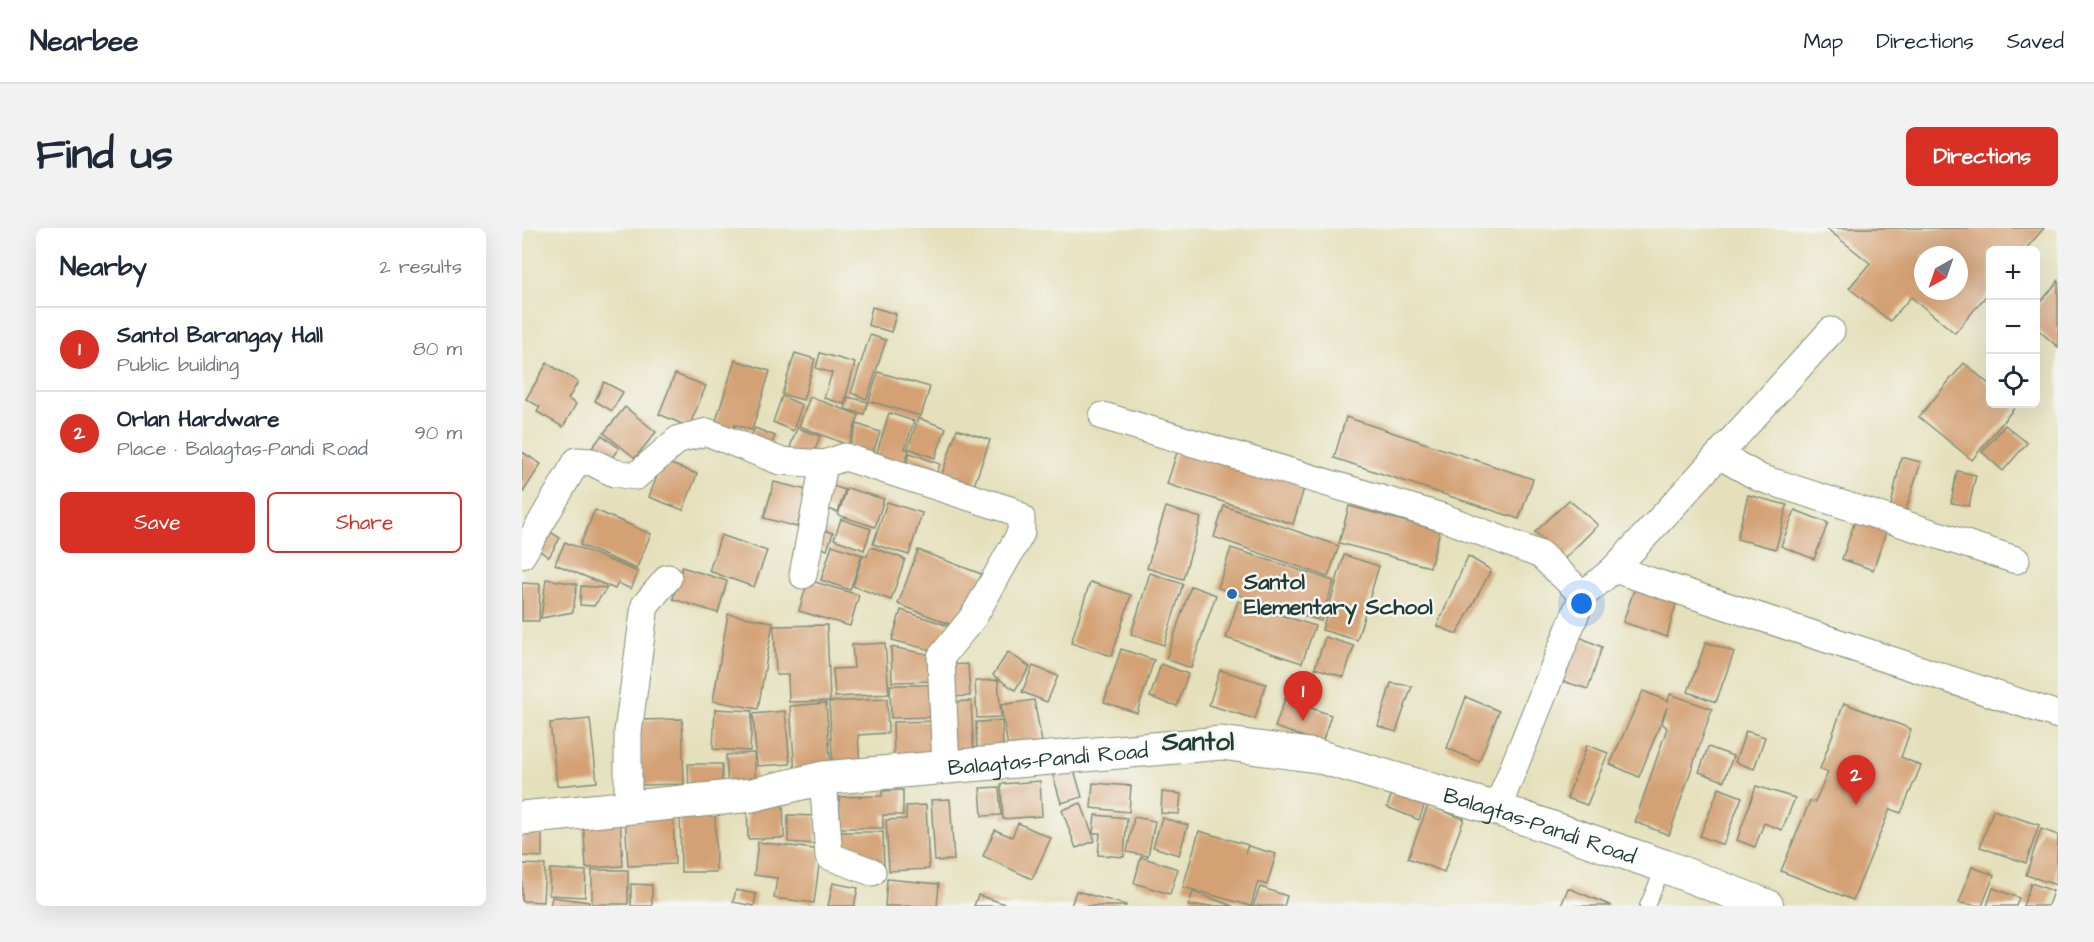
<!DOCTYPE html>
<meta charset="utf-8">
<style>
:root{--surface:#fff;--page:#f2f2f3;--text:#1f2937;--muted:#747a83;--line:#e0e1e3;--accent:#d93025}
body{margin:0;font-family:"Architects Daughter",sans-serif;background:var(--page);color:var(--text)}
.controls{position:absolute;right:18px;top:18px;display:grid;overflow:hidden;border-radius:9px;box-shadow:0 6px 24px #0002}
.controls button{width:54px;height:54px;display:grid;place-items:center;padding:0;border:0;border-bottom:2px solid var(--line);background:var(--surface);color:var(--text);font:30px sans-serif}
.compass{position:absolute;left:1392px;top:18px;width:54px;height:54px;border-radius:50%;background:var(--surface);box-shadow:0 6px 24px #0002;rotate:220deg}
.you{position:absolute;left:1060px;top:376px;width:21px;height:21px;margin:-15px;border:4px solid #fff;border-radius:50%;background:#1a73e8;box-shadow:0 0 0 9px #1a73e833}
.badge{display:grid;place-items:center;width:39px;height:39px;border-radius:50%;background:var(--accent);color:#fff;font-size:20px;font-weight:700}
.pin{position:absolute;translate:-50% -50px;filter:drop-shadow(0 2px 3px #0008)}
.pin::after{content:'';position:absolute;top:32px;width:21px;height:18px;background:inherit;clip-path:polygon(0 0,100% 0,50% 100%)}
.list{margin:0;padding:0;list-style:none}
h2{display:flex;justify-content:space-between;align-items:center;height:78px;margin:0;padding:0 24px;font-size:26px}
h2 small{font-size:20px;font-weight:400;color:var(--muted)}
.list li{display:grid;grid-template-columns:39px 1fr auto;gap:18px;align-items:center;box-sizing:border-box;height:84px;padding:0 24px;border-top:2px solid var(--line)}
.list b{display:block;font-size:22px;white-space:nowrap}
.list p{margin:0;font-size:20px;white-space:nowrap;color:var(--muted)}
.list em{font-size:20px;font-style:normal;color:var(--muted)}
.actions{display:flex;gap:12px;padding:18px 24px}
.actions a{flex:1;padding:14px 0;border:2px solid var(--accent);border-radius:9px;text-align:center;font-size:21px;color:var(--accent)}
.actions .main{background:var(--accent);color:#fff}
.icon{flex:none;width:33px;height:33px;fill:none;stroke:currentColor;stroke-width:2;stroke-linecap:round;stroke-linejoin:round}
.map{position:relative;flex:none;width:1536px;height:678px;overflow:hidden;border-radius:9px}
header{display:flex;align-items:center;gap:36px;box-sizing:border-box;height:84px;padding:0 30px;background:var(--surface);border-bottom:2px solid var(--line)}
header strong{font-size:28px}
nav{display:flex;gap:33px;margin-inline-start:auto;font-size:21px}
.intro{display:flex;align-items:center;justify-content:space-between;box-sizing:border-box;height:144px;padding:0 36px}
h1{margin:0;font-size:42px}
.button{padding:15px 27px;border-radius:9px;background:var(--accent);color:#fff;font-size:21px;font-weight:700}
main{display:flex;gap:36px;padding:0 36px}
aside{flex:1;background:var(--surface);border-radius:9px;box-shadow:0 6px 24px #0002}
.map>svg:first-child{display:block}
</style>
<header>
<strong>Nearbee</strong>
<nav><a>Map</a><a>Directions</a><a>Saved</a></nav>
</header>
<div class="intro"><h1>Find us</h1><a class="button">Directions</a></div>
<main>
<aside>
<h2>Nearby<small>2 results</small></h2>
<ul class="list">
<li><span class="badge">1</span><div><b>Santol Barangay Hall</b><p>Public building</p></div><em>80 m</em></li>
<li><span class="badge">2</span><div><b>Orlan Hardware</b><p>Place · Balagtas-Pandi Road</p></div><em>90 m</em></li>
</ul>
<div class="actions"><a class="main">Save</a><a>Share</a></div>
</aside>
<div class="map">
<svg width="1536" height="678" viewBox="0 0 1536 678">
<rect width="100%" height="100%" fill="#f6f6f2"/>
<filter id="ink" filterUnits="userSpaceOnUse"><feTurbulence type="fractalNoise" baseFrequency=".0167" numOctaves="2"/><feDisplacementMap in="SourceGraphic" scale="12" xChannelSelector="R" yChannelSelector="G"/><feConvolveMatrix kernelMatrix="1 2 1 2 8 2 1 2 1" color-interpolation-filters="sRGB"/></filter>
<filter id="wash" filterUnits="userSpaceOnUse"><feTurbulence type="fractalNoise" baseFrequency=".008" numOctaves="4" result="noise"/><feDisplacementMap in="SourceGraphic" scale="24" xChannelSelector="R" yChannelSelector="G"/><feGaussianBlur stdDeviation="1.35" result="paint"/><feColorMatrix in="noise" values="0 0 0 0 0 0 0 0 0 0 0 0 0 0 0 0 0 1.4 0 .05"/><feComposite in="paint" operator="in"/></filter>
<g filter="url(#wash)">
<rect width="100%" height="100%" fill="#e5e0bb"/>
<g id="blocks">
<!-- building -->
<g fill="#d4a174" fill-rule="evenodd">
<path d="M1304 0H1522L1503 22H1468V63L1433 105 1389 69 1368 93 1327 60 1348 35ZM1401 27H1437V63H1401Z"/>
<polygon points="1536,53 1536,119 1514,100 1514,80"/>
<polygon points="350,79 374,86 369,104 346,97"/>
<polygon points="348,107 364,112 345,171 329,165"/>
<polygon points="273,125 293,131 281,172 260,166"/>
<polygon points="298,125 333,135 322,176 302,170 310,145 294,140"/>
<polygon points="213,132 248,143 230,202 213,197 210,205 192,199"/>
<polygon points="25,135 56,154 46,171 54,176 41,199 15,184 18,179 4,171"/>
<polygon points="1442,135 1468,157 1468,176 1494,178 1450,232 1397,189"/>
<polygon points="356,144 408,159 399,188 347,173"/>
<polygon points="153,146 184,158 167,199 137,186"/>
<polygon points="82,154 101,164 90,183 73,173"/>
<polygon points="260,168 280,177 271,203 251,194"/>
<polygon points="288,169 337,187 326,217 277,198"/>
<polygon points="326,169 346,174 342,186 323,181"/>
<polygon points="103,179 134,204 113,230 82,205"/>
<polygon points="367,185 392,193 383,221 387,222 382,240 388,225 418,236 411,254 352,234"/>
<polygon points="824,189 1011,251 997,291 812,230"/>
<polygon points="396,190 424,200 413,230 386,220"/>
<polygon points="335,196 358,204 350,228 327,220"/>
<polygon points="1483,197 1505,215 1481,243 1460,224"/>
<polygon points="233,200 253,208 246,224 226,215"/>
<polygon points="275,200 298,208 289,233 266,225"/>
<polygon points="435,201 468,212 449,266 417,255"/>
<polygon points="80,207 97,220 84,238 66,225"/>
<polygon points="657,218 783,257 771,296 645,256"/>
<polygon points="0,224 19,236 0,266"/>
<polygon points="1379,229 1399,234 1382,288 1368,283"/>
<polygon points="141,233 175,246 161,282 127,269"/>
<polygon points="1435,243 1454,247 1447,278 1429,275"/>
<polygon points="252,254 285,262 275,299 242,290"/>
<polygon points="302,255 323,262 316,284 296,278"/>
<polygon points="325,260 362,271 353,299 316,287"/>
<polygon points="1226,267 1265,277 1254,321 1215,311"/>
<polygon points="1047,272 1076,297 1042,331 1013,304"/>
<polygon points="365,274 400,285 387,327 351,316"/>
<polygon points="702,278 817,318 806,349 692,309"/>
<polygon points="827,278 918,303 908,339 817,315"/>
<polygon points="644,279 679,290 661,351 625,340"/>
<polygon points="73,282 129,306 114,341 58,317"/>
<polygon points="1273,282 1306,295 1292,331 1259,318"/>
<polygon points="1335,287 1366,298 1351,342 1320,331"/>
<polygon points="319,291 349,301 342,322 312,311"/>
<polygon points="22,300 38,310 27,329 11,319"/>
<polygon points="295,300 311,305 305,322 289,316"/>
<polygon points="199,307 245,323 232,359 187,343"/>
<polygon points="43,314 116,344 109,361 96,355 93,361 33,336"/>
<polygon points="310,317 340,327 328,362 299,352"/>
<polygon points="349,319 383,331 369,372 331,358 341,327 345,328"/>
<polygon points="709,320 812,353 799,393 696,360"/>
<polygon points="396,322 462,347 441,401 376,376"/>
<polygon points="822,327 857,338 835,412 800,402"/>
<polygon points="946,328 969,342 935,406 915,398"/>
<polygon points="160,339 205,353 196,385 151,371"/>
<polygon points="628,345 661,356 642,417 609,406"/>
<polygon points="24,351 55,356 51,384 19,390"/>
<polygon points="286,352 337,367 328,398 277,383"/>
<polygon points="568,354 609,367 590,428 549,415"/>
<polygon points="0,355 18,356 17,393 0,393"/>
<polygon points="59,358 85,360 72,378 58,377"/>
<polygon points="669,358 694,367 669,440 644,431"/>
<polygon points="1113,359 1155,372 1145,409 1101,394"/>
<polygon points="716,373 793,398 780,435 704,410"/>
<polygon points="379,382 433,400 416,424 370,412"/>
<polygon points="206,386 251,394 236,481 191,473"/>
<polygon points="305,397 308,473 267,474 266,447 254,447 252,398"/>
<polygon points="1055,408 1080,419 1066,461 1037,452"/>
<polygon points="803,409 832,418 822,449 793,440"/>
<polygon points="1184,414 1212,424 1194,474 1166,464"/>
<polygon points="363,415 367,466 313,469 311,441 332,440 330,417"/>
<polygon points="369,419 415,428 413,453 370,454"/>
<polygon points="599,421 632,432 615,485 582,474"/>
<polygon points="486,424 508,439 493,462 471,447"/>
<polygon points="446,436 448,468 426,469 425,437"/>
<polygon points="639,436 666,446 655,478 628,469"/>
<polygon points="511,438 536,448 525,474 500,464"/>
<polygon points="698,442 744,456 733,491 687,477"/>
<polygon points="476,452 479,489 455,490 453,453"/>
<polygon points="869,455 890,458 874,504 856,498"/>
<polygon points="368,457 415,457 415,489 369,490"/>
<polygon points="1121,463 1146,473 1148,466 1190,481 1147,607 1113,594 1145,500 1140,495 1145,479 1117,549 1088,536"/>
<polygon points="944,469 977,483 957,534 925,520"/>
<polygon points="365,471 366,505 336,507 338,539 311,541 307,474"/>
<polygon points="763,471 809,487 800,515 753,499"/>
<polygon points="512,472 520,514 486,519 479,477"/>
<polygon points="449,473 452,531 427,532 425,474"/>
<polygon points="304,475 309,542 273,545 268,478"/>
<polygon points="1322,475 1389,501 1379,529 1399,538 1379,585 1368,581 1331,672 1259,643 1288,573 1293,574 1306,544 1298,541"/>
<polygon points="193,481 230,483 228,523 191,521"/>
<polygon points="263,483 268,536 235,538 231,486"/>
<polygon points="68,491 75,554 35,558 28,495"/>
<polygon points="160,491 162,556 119,557 117,492"/>
<polygon points="419,493 420,532 372,533 371,494"/>
<polygon points="480,493 481,522 455,523 454,494"/>
<polygon points="1224,503 1243,509 1232,541 1213,534"/>
<polygon points="1065,517 1086,525 1065,577 1045,570"/>
<polygon points="1186,519 1211,528 1202,553 1177,544"/>
<polygon points="232,525 234,561 206,563 204,527"/>
<polygon points="166,536 200,536 200,564 167,565"/>
<polygon points="551,538 560,569 539,575 530,544"/>
<polygon points="518,553 520,588 481,591 479,556"/>
<polygon points="571,555 609,558 607,584 569,580"/>
<polygon points="874,555 906,567 897,592 865,579"/>
<polygon points="1234,558 1273,570 1260,602 1242,595 1233,619 1215,612"/>
<polygon points="477,559 479,587 460,588 458,560"/>
<polygon points="1197,560 1220,569 1201,617 1178,608"/>
<polygon points="381,562 381,587 361,587 361,600 318,600 317,569 360,568 360,563"/>
<polygon points="640,564 659,566 657,586 639,585"/>
<polygon points="428,571 432,632 413,633 409,572"/>
<polygon points="261,572 262,610 226,611 225,573"/>
<polygon points="559,575 573,613 554,620 540,582"/>
<polygon points="158,577 193,577 194,644 159,644"/>
<polygon points="404,577 407,641 367,643 364,592 384,591 384,578"/>
<polygon points="906,577 942,591 922,644 886,630"/>
<polygon points="1471,582 1517,597 1504,635 1458,619"/>
<polygon points="151,585 153,636 106,638 103,587"/>
<polygon points="266,587 294,588 294,616 266,614"/>
<polygon points="573,587 605,590 602,629 576,627 578,605 571,605"/>
<polygon points="612,589 633,593 626,628 605,624"/>
<polygon points="98,590 101,638 64,640 61,591"/>
<polygon points="640,590 666,597 657,627 631,619"/>
<polygon points="496,595 529,610 510,651 461,628 473,602 490,609"/>
<polygon points="0,600 20,600 20,629 0,628"/>
<polygon points="1519,601 1536,607 1534,657 1504,647"/>
<polygon points="677,603 726,617 723,625 726,618 754,626 745,657 736,654 729,678 661,659"/>
<polygon points="318,604 361,604 362,642 320,629"/>
<polygon points="236,614 299,622 292,675 252,670 255,650 232,647"/>
<polygon points="619,629 656,641 648,666 612,655"/>
<polygon points="0,636 23,637 21,674 0,673"/>
<polygon points="1450,639 1472,647 1460,678 1437,675"/>
<polygon points="28,641 64,643 63,669 27,667"/>
<rect x="70" y="642" width="36" height="34"/>
<polygon points="365,651 417,656 415,678 363,678"/>
<polygon points="311,655 336,660 332,678 306,678"/>
<polygon points="1509,655 1531,663 1526,678 1501,678"/>
<polygon points="109,656 130,657 130,678 109,678"/>
<polygon points="738,659 765,668 762,678 731,678"/>
<polygon points="1046,660 1090,678 1039,678"/>
<polygon points="1471,660 1497,670 1494,678 1465,678"/>
<polygon points="214,662 234,666 232,678 211,674"/>
<polygon points="554,663 604,677 604,678 549,678"/>
<polygon points="671,664 711,678 666,678"/>
<polygon points="456,667 489,678 452,678"/>
<polygon points="30,669 67,674 67,678 28,678"/>
</g>
</g>
</g>
<g filter="url(#ink)">
<use href="#blocks" fill-opacity="0" stroke="#828e78" stroke-width="1.5"/>
<g fill="none" stroke-linecap="round" stroke-linejoin="round">
<!-- lane casing -->
<g stroke="#828e78" stroke-width="16">
<polyline id="lane" points="1125,678 1142,638"/>
</g>
<!-- street casing -->
<g stroke="#828e78" stroke-width="29">
<g id="street">
<polyline points="581,188 923,290 1019,327 1061,367"/>
<polyline points="1197,227 1238,250 1494,332"/>
<polyline points="0,327 55,233 70,234 92,245 114,248 157,211 185,204 258,233 302,236 323,229 488,282 499,290 499,305 452,388 419,429 424,539"/>
<polyline points="1092,341 1536,487"/>
<polyline points="281,347 302,236"/>
<polyline points="301,550 307,628 350,644"/>
<polyline points="106,580 106,504 123,377 146,350"/>
<polyline points="975,581 1061,367 1092,341 1147,282 1309,103"/>
</g>
</g>
<!-- secondary casing -->
<g stroke="#828e78" stroke-width="35">
<g id="secondary">
<path id="s1" d="M0 590 230 567 301 550 699 515 795 528 975 581 1142 638 1245 678"/>
</g>
</g>
<!-- lane -->
<use href="#lane" stroke="#fff" stroke-width="14"/>
<!-- street -->
<use href="#street" stroke="#fff" stroke-width="27"/>
<!-- secondary -->
<use href="#secondary" stroke="#fff" stroke-width="33"/>
</g>
</g>
<!-- markers -->
<circle fill="#1f6fb2" stroke="#f6f6f2" stroke-width="2" cx="710" cy="366" r="6"/>
<g text-anchor="middle" stroke-width="5" stroke-linejoin="round" paint-order="stroke">
<!-- poi labels -->
<g font-size="22" font-weight="bold" fill="#1f3d34" stroke="#f6f6f2" text-anchor="start">
<text x="722" y="361">Santol<tspan x="722" dy="25">Elementary School</tspan></text>
</g>
<!-- street labels -->
<g font-size="22" fill="#1f3d34" stroke="#f6f6f2">
<text dy="8" stroke="none"><textPath href="#s1" startOffset="530">Balagtas-Pandi Road</textPath></text>
<text dy="8" stroke="none"><textPath href="#s1" startOffset="1034">Balagtas-Pandi Road</textPath></text>
</g>
<!-- quarter labels -->
<g font-size="26" font-weight="bold" fill="#1f3d34" stroke="#f6f6f2">
<text x="676" y="522">Santol</text>
</g>
</g>
</svg>
<div class="controls">
<button>+</button>
<button>−</button>
<button><svg class="icon" aria-label="locate" viewBox="0 0 24 24"><circle cx="12" cy="12" r="6"/><path d="M12 2v4M12 18v4M2 12h4M18 12h4"/></svg></button>
</div>
<svg class="compass" viewBox="-18 -18 36 36"><path d="M0-13l5 13h-10z" fill="#e53935"/><path d="M0 13l5-13h-10z" fill="#747a83"/></svg>
<div class="you"></div>
<div class="pin badge" style="left:781px;top:493px">1</div>
<div class="pin badge" style="left:1334px;top:577px">2</div>
</div>
</main>
